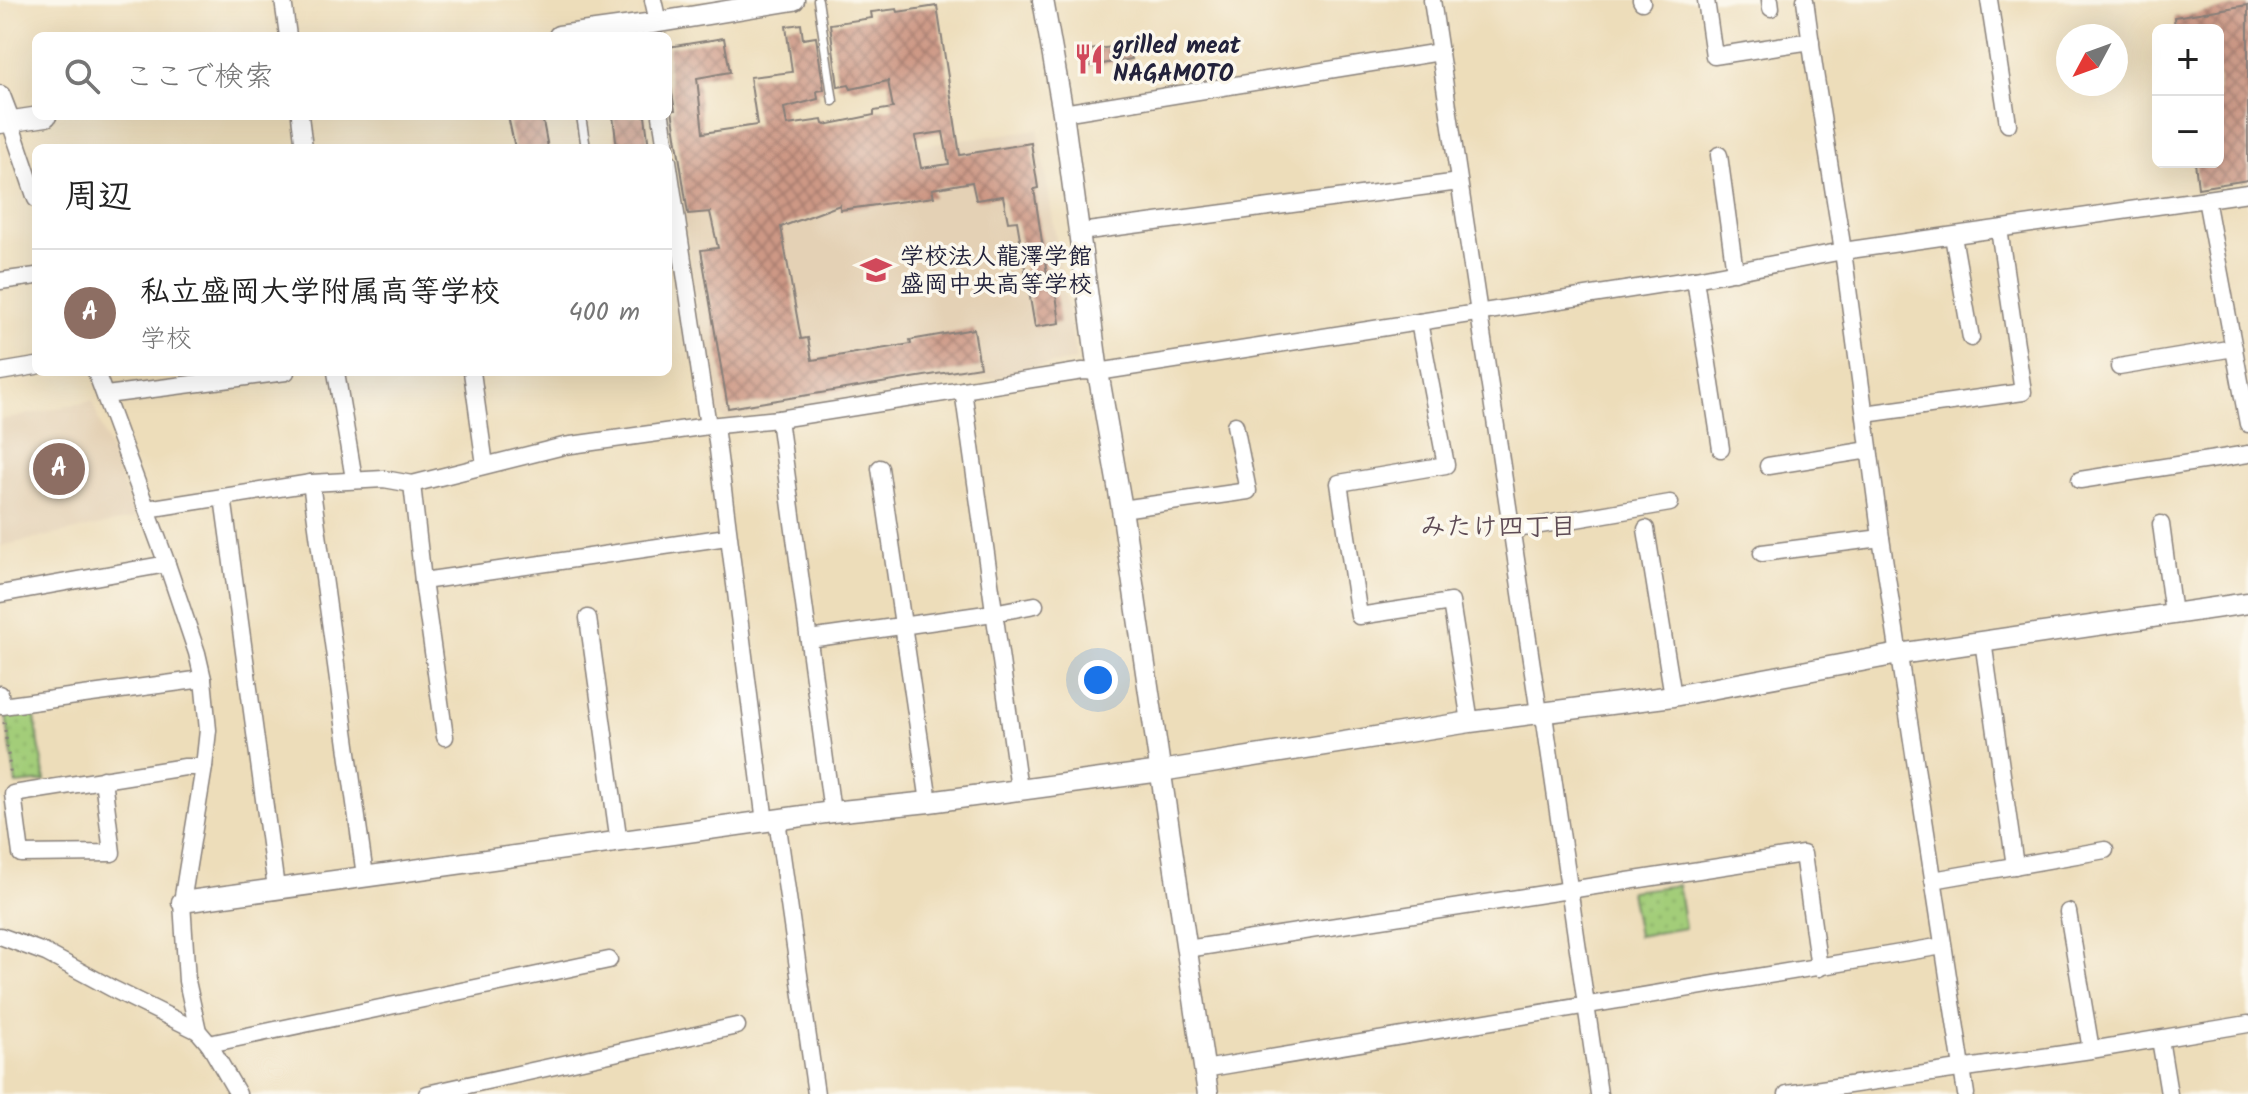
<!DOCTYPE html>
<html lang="ja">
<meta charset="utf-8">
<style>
:root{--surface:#fff;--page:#f6f6f6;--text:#222;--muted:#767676;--line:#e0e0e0;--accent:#d1495b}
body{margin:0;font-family:Kalam,"Klee One",sans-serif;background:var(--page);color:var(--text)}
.controls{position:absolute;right:24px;top:24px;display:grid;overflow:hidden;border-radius:12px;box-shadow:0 8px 32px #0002}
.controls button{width:72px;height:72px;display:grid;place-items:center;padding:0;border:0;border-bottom:2px solid var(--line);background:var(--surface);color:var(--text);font:40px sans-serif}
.compass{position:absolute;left:2056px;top:24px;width:72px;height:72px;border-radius:50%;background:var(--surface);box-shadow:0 8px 32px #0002;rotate:229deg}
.you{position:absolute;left:1098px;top:680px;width:28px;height:28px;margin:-20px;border:6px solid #fff;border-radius:50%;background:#1a73e8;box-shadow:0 0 0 12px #1a73e833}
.badge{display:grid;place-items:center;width:52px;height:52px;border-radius:50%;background:var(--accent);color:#fff;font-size:26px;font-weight:700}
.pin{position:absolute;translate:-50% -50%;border:4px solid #fff;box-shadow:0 2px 8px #0006}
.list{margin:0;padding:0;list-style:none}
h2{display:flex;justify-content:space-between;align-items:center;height:104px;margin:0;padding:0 32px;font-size:34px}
h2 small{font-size:26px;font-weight:400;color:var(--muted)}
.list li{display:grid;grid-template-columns:52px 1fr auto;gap:24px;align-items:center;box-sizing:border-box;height:128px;padding:0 32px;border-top:2px solid var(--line)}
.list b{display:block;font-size:30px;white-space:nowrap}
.list p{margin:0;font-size:26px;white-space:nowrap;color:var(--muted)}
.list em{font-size:26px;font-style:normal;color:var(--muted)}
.icon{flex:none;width:44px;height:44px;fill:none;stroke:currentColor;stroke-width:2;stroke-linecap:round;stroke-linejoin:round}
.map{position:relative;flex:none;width:2248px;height:1094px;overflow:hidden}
.search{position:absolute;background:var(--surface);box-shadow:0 8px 32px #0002;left:32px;top:32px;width:640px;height:88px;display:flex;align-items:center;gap:20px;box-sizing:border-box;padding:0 28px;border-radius:12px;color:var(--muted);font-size:30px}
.panel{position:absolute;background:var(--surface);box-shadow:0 8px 32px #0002;left:32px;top:144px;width:640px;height:232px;border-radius:12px}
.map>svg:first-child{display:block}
</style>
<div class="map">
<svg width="2248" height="1094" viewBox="0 0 2248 1094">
<defs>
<pattern id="park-dots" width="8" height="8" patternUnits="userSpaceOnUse" patternTransform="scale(2)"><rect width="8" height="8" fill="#a3cd79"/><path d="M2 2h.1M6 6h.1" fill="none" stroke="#8cb06a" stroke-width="1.8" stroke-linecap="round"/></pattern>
<pattern id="building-cross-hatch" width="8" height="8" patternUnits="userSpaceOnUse" patternTransform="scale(2)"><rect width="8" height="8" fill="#cd9885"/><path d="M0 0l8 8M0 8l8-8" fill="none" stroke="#a67c6e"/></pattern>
</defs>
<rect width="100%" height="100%" fill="#fbf7ec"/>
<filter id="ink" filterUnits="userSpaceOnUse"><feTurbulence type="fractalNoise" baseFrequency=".0125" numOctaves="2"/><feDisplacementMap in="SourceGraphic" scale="16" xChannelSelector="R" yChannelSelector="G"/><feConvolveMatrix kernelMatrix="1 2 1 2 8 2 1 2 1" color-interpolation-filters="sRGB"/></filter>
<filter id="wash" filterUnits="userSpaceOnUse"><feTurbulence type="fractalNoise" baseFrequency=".006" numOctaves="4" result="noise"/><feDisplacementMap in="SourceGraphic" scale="32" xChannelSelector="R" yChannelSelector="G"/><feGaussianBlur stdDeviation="1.8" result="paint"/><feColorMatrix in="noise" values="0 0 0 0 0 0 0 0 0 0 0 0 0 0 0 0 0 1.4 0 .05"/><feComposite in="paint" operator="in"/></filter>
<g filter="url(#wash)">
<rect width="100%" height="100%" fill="#edddba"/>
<!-- built -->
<g fill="#e4d1b5">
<polygon points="1038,129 1076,360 1025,368 1025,373 726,420 711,409 680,181"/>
<polygon points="92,401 135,518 0,546 0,420"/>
</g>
<!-- park -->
<g fill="url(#park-dots)" stroke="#62785a" stroke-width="2">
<polygon points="34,711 45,781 16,784 6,715"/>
<polygon points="1678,885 1685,928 1638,936 1630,891"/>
</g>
<g id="blocks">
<!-- building -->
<g fill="url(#building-cross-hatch)" fill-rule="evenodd">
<polygon points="2248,5 2248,180 2198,188 2195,162 2218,162 2218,30 2175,30 2174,17"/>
<path d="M937 6 960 155 1031 143 1038 188 1034 189 1048 281 1054 280 1060 323 1035 327 1017 221 1008 222 1003 196 976 200 972 182 932 189 934 197 840 210V205L781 227 801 339 808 338 812 360 911 344 910 340 974 329 980 367 728 408 701 250 718 248 710 212 688 214 672 110H675L668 71V47L724 38 730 72 697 78 703 133 757 125 750 77 792 72 786 26 801 24 803 39 816 37 824 90 817 91 818 99 784 108 787 125 822 120 823 124 825 125 874 115V111L893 108 888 81 851 89 849 85 838 87 830 24 872 18 871 12 897 9 898 12ZM943 132 949 164 921 168 915 136Z"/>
<polygon points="1129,45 1132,59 1084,67 1080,51"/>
<polygon points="508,116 542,116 548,148 515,148"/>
<polygon points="613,116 645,116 649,148 617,148"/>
</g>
</g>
</g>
<g filter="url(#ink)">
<use href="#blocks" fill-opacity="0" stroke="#88807a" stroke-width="2"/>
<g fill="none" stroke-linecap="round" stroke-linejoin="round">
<!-- service casing -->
<g stroke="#88807a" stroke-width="11">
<g id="service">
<polyline points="818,0 833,101"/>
<polyline points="581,116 586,148"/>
</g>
</g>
<!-- minor casing -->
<g stroke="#88807a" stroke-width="19">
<g id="minor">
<polyline points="283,0 288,36"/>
<polyline points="653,0 658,22"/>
<polyline points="1432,0 1539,713 1545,722 1599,1094"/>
<polyline points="1641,0 1642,2"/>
<polyline points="1706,0 1714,56 1811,41"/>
<polyline points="1770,0 1771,8"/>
<polyline points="1805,0 1814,66 1843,251 1881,538 1966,1094"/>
<polyline points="1989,0 2008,124"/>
<polyline points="1063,113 1440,52"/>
<polyline points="300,116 304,148"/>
<polyline points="661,116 666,148"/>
<polyline points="10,122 36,199"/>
<polyline points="1719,155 1735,272"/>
<polyline points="668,161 708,426"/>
<polyline points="2206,199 2248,424"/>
<polyline points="1080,232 1459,182"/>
<polyline points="1953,236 1971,338"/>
<polyline points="1695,279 1721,449"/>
<polyline points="0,281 36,276"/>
<polyline points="1419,322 1446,465 1339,483 1359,616 1451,602 1470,722"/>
<polyline points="2119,367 2234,348"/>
<polyline points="0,372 36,366"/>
<polyline points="96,372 167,564 197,653 203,679 208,730 204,767 182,902 187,981 198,1031 209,1044 238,1094"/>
<polyline points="336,372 354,479"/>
<polyline points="472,372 485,465"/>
<polyline points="963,390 1019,789"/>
<polyline points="106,395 286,372"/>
<polyline points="1865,414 2023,392 1999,229"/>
<polyline points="779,419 832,812"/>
<polyline points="715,426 765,822"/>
<polyline points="1768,466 1869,450"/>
<polyline points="880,468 929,802"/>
<polyline points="2080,480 2248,454"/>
<polyline points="311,483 365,876"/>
<polyline points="412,484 423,581 445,737"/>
<polyline points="223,497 276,888"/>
<polyline points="147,509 311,483 384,479 412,484 564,446 708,426 779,419 1083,371 1098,372 1695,279 1843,251 2248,193"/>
<polyline points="1122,509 1248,491 1235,425"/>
<polyline points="2161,524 2173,614"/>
<polyline points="1646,529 1673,696"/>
<polyline points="1511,530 1670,503"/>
<polyline points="1762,553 1881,538"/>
<polyline points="423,581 727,537"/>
<polyline points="0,594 167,564"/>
<polyline points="588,618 619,843"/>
<polyline points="809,639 993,613 1035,605"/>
<polyline points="1983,641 2015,866"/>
<polyline points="0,694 2,706 203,679"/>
<polyline points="103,779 112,853 21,854 13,794 185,767 204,767"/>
<polyline points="777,820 816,1094"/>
<polyline points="1933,880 2105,850"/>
<polyline points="2068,912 2091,1050"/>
<polyline points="0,936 46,953 115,990 198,1031"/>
<polyline points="1187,949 1803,854 1819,968"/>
<polyline points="2160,1039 2169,1094"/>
<polyline points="209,1044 609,960"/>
<polyline points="1204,1069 1943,946"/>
<polyline points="427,1094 737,1026"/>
<polyline points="1787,1094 2091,1050 2248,1024"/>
</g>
</g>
<!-- tertiary casing -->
<g stroke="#88807a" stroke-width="23">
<g id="tertiary">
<polyline points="1043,0 1063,113 1098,372 1122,509 1208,1094"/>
<polyline points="559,36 647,24 794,0"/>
<polyline points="0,96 10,122"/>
<polyline points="0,123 46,116"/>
<polyline points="182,902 832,812 929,802 1161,771 1470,722 1673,696 1899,654 2248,603"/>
</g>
</g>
<!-- path -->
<polyline stroke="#88807a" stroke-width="3" stroke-dasharray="2 6" stroke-linecap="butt" points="4,722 11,778"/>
<!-- service -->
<use href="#service" stroke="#fff" stroke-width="8"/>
<!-- minor -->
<use href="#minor" stroke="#fff" stroke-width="16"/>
<!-- tertiary -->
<use href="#tertiary" stroke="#fff" stroke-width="20"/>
</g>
</g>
<!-- icons -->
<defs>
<g id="restaurant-bare" transform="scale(2.4)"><path d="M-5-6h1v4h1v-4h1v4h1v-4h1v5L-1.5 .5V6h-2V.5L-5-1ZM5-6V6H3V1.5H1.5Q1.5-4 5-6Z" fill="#d1495b" stroke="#fbf7ec" stroke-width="2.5" paint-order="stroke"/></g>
<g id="school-bare" transform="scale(2.4)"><path d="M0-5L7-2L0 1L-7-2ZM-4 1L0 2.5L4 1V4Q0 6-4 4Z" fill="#d1495b" stroke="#fbf7ec" stroke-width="2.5" paint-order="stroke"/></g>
</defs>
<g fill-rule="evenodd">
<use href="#restaurant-bare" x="1089" y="59"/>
<use href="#school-bare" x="876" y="270"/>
</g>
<g text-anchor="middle" stroke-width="7" stroke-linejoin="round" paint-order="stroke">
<!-- poi labels -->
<g font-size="24" font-weight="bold" fill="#22223b" stroke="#fbf7ec" text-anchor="start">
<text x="1113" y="53">grilled meat<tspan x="1113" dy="28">NAGAMOTO</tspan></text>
<text x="900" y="264">学校法人龍澤学館<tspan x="900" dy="28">盛岡中央高等学校</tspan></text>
</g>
<!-- neighbourhood labels -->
<g font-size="26" font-weight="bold" fill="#5e4b55" stroke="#fbf7ec">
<text x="1498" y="535">みたけ四丁目</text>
</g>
</g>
</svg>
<div class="controls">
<button>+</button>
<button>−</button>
</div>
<svg class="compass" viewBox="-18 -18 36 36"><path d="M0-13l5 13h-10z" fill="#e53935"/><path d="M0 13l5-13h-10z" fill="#767676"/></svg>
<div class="you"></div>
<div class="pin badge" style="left:59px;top:469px;background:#8d6e63">A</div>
<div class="search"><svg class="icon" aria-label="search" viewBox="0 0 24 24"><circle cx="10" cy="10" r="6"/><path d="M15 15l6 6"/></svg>ここで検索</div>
<section class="panel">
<h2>周辺<small></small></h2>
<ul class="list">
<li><span class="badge" style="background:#8d6e63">A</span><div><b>私立盛岡大学附属高等学校</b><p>学校</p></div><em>400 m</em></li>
</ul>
</section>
</div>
